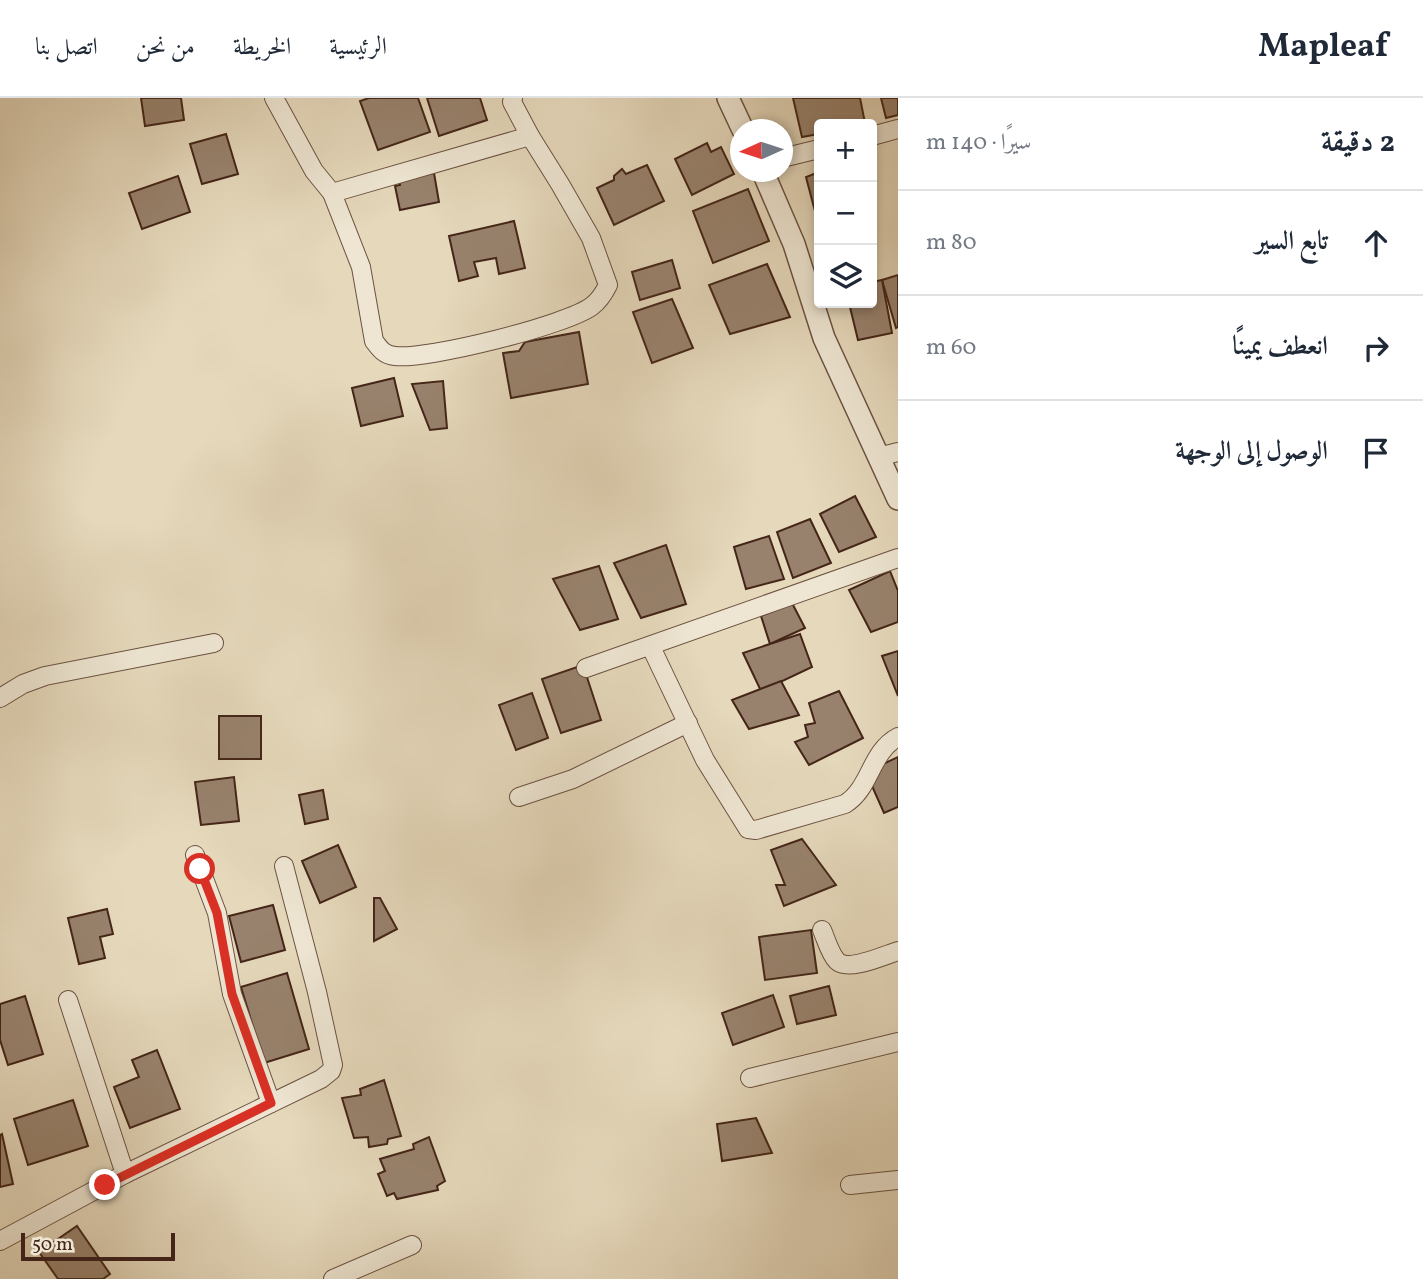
<!DOCTYPE html>
<html lang="ar">
<meta charset="utf-8">
<style>
:root{--surface:#fff;--page:#f6f6f7;--text:#1f2937;--muted:#747a83;--line:#e0e1e3}
body{margin:0;font-family:Vollkorn,Amiri,serif;background:var(--page);color:var(--text);direction:rtl}
.controls{position:absolute;right:21px;top:21px;display:grid;overflow:hidden;border-radius:7px;box-shadow:0 4px 10px #0003}
.controls button{width:63px;height:63px;display:grid;place-items:center;padding:0;border:0;border-bottom:2px solid var(--line);background:var(--surface);color:var(--text);font:35px sans-serif}
.compass{position:absolute;left:730px;top:21px;width:63px;height:63px;border-radius:50%;background:var(--surface);box-shadow:0 4px 10px #0003;rotate:267deg}
.scale{position:absolute;left:21px;bottom:18px;width:154px;box-sizing:border-box;padding-left:7px;border:4px solid #442518;border-top:0;font-size:19px;line-height:24px;white-space:nowrap;color:#442518;-webkit-text-stroke:5px #eee6d3;paint-order:stroke}
.stop{position:absolute;width:21px;height:21px;margin:-16px;border:5px solid #d93025;border-radius:50%;background:#fff}
.stop.end{background:#d93025;border-color:#fff;box-shadow:0 2px 7px #0008}
.list{margin:0;padding:0;list-style:none}
h2{display:flex;justify-content:space-between;align-items:center;height:91px;margin:0;padding:0 28px;font-size:30px}
h2 small{font-size:23px;font-weight:400;color:var(--muted)}
.list li{display:grid;grid-template-columns:46px 1fr auto;gap:21px;align-items:center;box-sizing:border-box;height:105px;padding:0 28px;border-top:2px solid var(--line)}
.list b{display:block;font-size:26px;white-space:nowrap}
.list em{font-size:23px;font-style:normal;color:var(--muted)}
.icon{flex:none;width:38px;height:38px;fill:none;stroke:currentColor;stroke-width:2;stroke-linecap:round;stroke-linejoin:round}
.map{position:relative;flex:none;width:898px;height:1181px;overflow:hidden;direction:ltr}
header{display:flex;align-items:center;gap:42px;box-sizing:border-box;height:98px;padding:0 35px;background:var(--surface);border-bottom:2px solid var(--line)}
header strong{font-size:33px}
nav{display:flex;gap:38px;margin-inline-start:auto;font-size:24px}
main{display:flex}
aside{flex:1;background:var(--surface)}
.map>svg:first-child{display:block}
</style>
<header>
<strong>Mapleaf</strong>
<nav><a>الرئيسية</a><a>الخريطة</a><a>من نحن</a><a>اتصل بنا</a></nav>
</header>
<main>
<aside>
<h2>2 دقيقة<small>سيرًا · 140 m</small></h2>
<ul class="list">
<li><svg class="icon" aria-label="ahead" viewBox="0 0 24 24"><path d="M12 20V5M6 11l6-6 6 6"/></svg><div><b>تابع السير</b></div><em>80 m</em></li>
<li><svg class="icon" aria-label="right" viewBox="0 0 24 24"><path d="M7 20v-9h11M14 6l5 5-5 5"/></svg><div><b>انعطف يمينًا</b></div><em>60 m</em></li>
<li><svg class="icon" aria-label="arrive" viewBox="0 0 24 24"><path d="M6 21V4h12l-3 4 3 4H6"/></svg><div><b>الوصول إلى الوجهة</b></div></li>
</ul>
</aside>
<div class="map">
<svg width="898" height="1181" viewBox="0 0 898 1181">
<rect width="100%" height="100%" fill="#e5d8bb"/>
<filter id="stains"><feTurbulence type="fractalNoise" baseFrequency=".00286" numOctaves="4"/><feColorMatrix values="0 0 0 0 .2 0 0 0 0 .09 0 0 0 0 .02 0 0 0 .5 -.17"/></filter>
<radialGradient id="worn" r=".72"><stop offset=".6" stop-color="#630" stop-opacity="0"/><stop offset="1" stop-color="#630" stop-opacity=".3"/></radialGradient>
<!-- building -->
<g fill="#98826d" stroke="#442518" stroke-width="2">
<polygon points="141,0 181,0 184,22 145,28"/>
<polygon points="369,0 418,0 430,34 378,52 360,3"/>
<polygon points="427,0 480,0 487,22 439,38"/>
<polygon points="793,0 860,0 865,25 819,26 819,36 802,39"/>
<polygon points="881,0 898,0 898,17 886,20"/>
<polygon points="226,36 238,76 202,86 190,46"/>
<polygon points="707,45 711,54 721,49 734,76 692,97 675,61"/>
<polygon points="647,67 664,103 614,127 597,90 614,82 614,78 622,71 626,76"/>
<polygon points="819,74 819,116 816,117 806,79"/>
<polygon points="434,75 439,104 400,112 395,88 400,87 399,82"/>
<polygon points="178,78 190,114 142,131 129,95"/>
<polygon points="748,91 769,143 713,165 693,113"/>
<polygon points="514,123 525,170 499,176 496,160 474,164 478,178 459,183 449,138"/>
<polygon points="672,162 680,190 640,202 632,174"/>
<polygon points="767,166 790,219 730,236 709,187"/>
<polygon points="898,177 898,229 896,230 882,182"/>
<polygon points="882,182 892,235 858,242 849,205 872,205 872,184"/>
<polygon points="672,201 693,250 652,265 633,214"/>
<polygon points="579,234 588,286 511,300 503,255 519,253 525,244"/>
<polygon points="394,280 403,318 361,328 352,290"/>
<polygon points="443,283 447,330 430,332 412,286"/>
<polygon points="855,398 876,439 839,454 820,416"/>
<polygon points="810,421 831,465 793,480 777,434"/>
<polygon points="769,438 784,481 746,491 734,449"/>
<polygon points="666,447 686,506 641,520 614,465"/>
<polygon points="599,468 618,521 580,532 553,481"/>
<polygon points="890,473 898,493 898,524 871,534 849,492"/>
<polygon points="792,505 805,530 770,546 761,518"/>
<polygon points="800,536 812,569 761,593 743,555"/>
<polygon points="898,553 898,598 882,558"/>
<polygon points="583,567 601,622 561,635 542,581"/>
<polygon points="781,583 799,617 749,631 732,602"/>
<polygon points="839,593 863,640 809,667 795,644 808,639 805,627 815,625 809,605"/>
<polygon points="532,595 548,640 516,652 499,607"/>
<rect x="219" y="618" width="42" height="43"/>
<polygon points="898,659 898,709 884,715 872,688 881,667"/>
<polygon points="234,679 239,723 201,727 195,684"/>
<polygon points="323,692 328,721 305,726 299,697"/>
<polygon points="802,741 836,787 784,808 776,787 785,787 771,752"/>
<polygon points="338,747 356,789 320,805 302,763"/>
<polygon points="374,800 380,800 397,831 374,843"/>
<polygon points="273,807 285,852 241,864 229,818"/>
<polygon points="107,811 113,836 100,839 105,860 79,866 68,820"/>
<polygon points="811,832 817,875 765,882 759,839"/>
<polygon points="287,875 309,951 264,965 241,889"/>
<polygon points="829,888 836,917 797,926 790,898"/>
<polygon points="773,897 784,929 733,947 722,915"/>
<polygon points="25,898 43,956 8,967 0,942 0,906"/>
<polygon points="157,952 180,1011 130,1030 114,989 139,979 132,962"/>
<polygon points="384,982 401,1038 388,1041 387,1046 369,1049 368,1039 354,1040 342,1000 361,997 360,991"/>
<polygon points="73,1002 88,1048 28,1067 14,1021"/>
<polygon points="756,1020 772,1055 722,1063 717,1026"/>
<polygon points="2,1036 13,1086 0,1089 0,1037"/>
<polygon points="429,1039 445,1083 437,1088 438,1092 397,1101 394,1095 387,1098 378,1076 385,1073 380,1061 414,1051 413,1046"/>
<polygon points="77,1128 110,1176 103,1181 58,1181 39,1154"/>
</g>
<g fill="none" stroke-linecap="round" stroke-linejoin="round">
<!-- minor casing -->
<g stroke="#6c5241" stroke-width="20">
<g id="minor">
<polyline points="274,0 314,73 332,95 530,38 512,4 513,0"/>
<polyline points="872,38 898,31"/>
<polyline points="782,60 819,51"/>
<path d="M332 95 361 169 374 243C380 251 384 257 395 258 427 262 567 227 592 208 600 202 604 195 608 187L591 140 560 86 530 38"/>
<polyline points="878,359 898,354"/>
<path d="M651 549 705 662 748 731 756 732 845 706C871 690 870 654 898 639"/>
<polyline points="586,570 898,460"/>
<polyline points="0,600 23,586 45,578 214,545"/>
<polyline points="519,699 573,681 688,625"/>
<polyline points="195,757 217,815 232,896 271,1005"/>
<path d="M822 832C826 841 830 856 837 863 848 874 885 857 898 853"/>
<polyline points="68,902 125,1076"/>
<polyline points="750,980 898,944"/>
<polyline points="850,1087 898,1082"/>
<polyline points="0,1143 125,1076 321,981 331,973 333,967 317,894 284,768"/>
<polyline points="333,1181 412,1147"/>
</g>
</g>
<!-- tertiary casing -->
<g stroke="#6c5241" stroke-width="24">
<g id="tertiary">
<polyline points="728,0 743,32"/>
<polyline points="763,74 794,146 824,240 898,401"/>
</g>
</g>
<!-- minor -->
<use href="#minor" stroke="#eee6d3" stroke-width="18"/>
<!-- tertiary -->
<use href="#tertiary" stroke="#eee6d3" stroke-width="21"/>
</g>
<g fill="none" stroke-linecap="round" stroke-linejoin="round">
<!-- route -->
<polyline stroke="#d93025" stroke-width="9" points="105,1087 271,1005 232,896 217,815 200,771"/>
</g>
<rect width="100%" height="100%" filter="url(#stains)"/>
<rect width="100%" height="100%" fill="url(#worn)"/>
</svg>
<div class="controls">
<button>+</button>
<button>−</button>
<button><svg class="icon" aria-label="layers" viewBox="0 0 24 24"><path d="M12 4l9 5-9 5-9-5zM3 14l9 5 9-5"/></svg></button>
</div>
<svg class="compass" viewBox="-18 -18 36 36"><path d="M0-13l5 13h-10z" fill="#e53935"/><path d="M0 13l5-13h-10z" fill="#747a83"/></svg>
<div class="scale">50 m</div>
<div class="stop" style="left:200px;top:771px"></div>
<div class="stop end" style="left:105px;top:1087px"></div>
</div>
</main>
